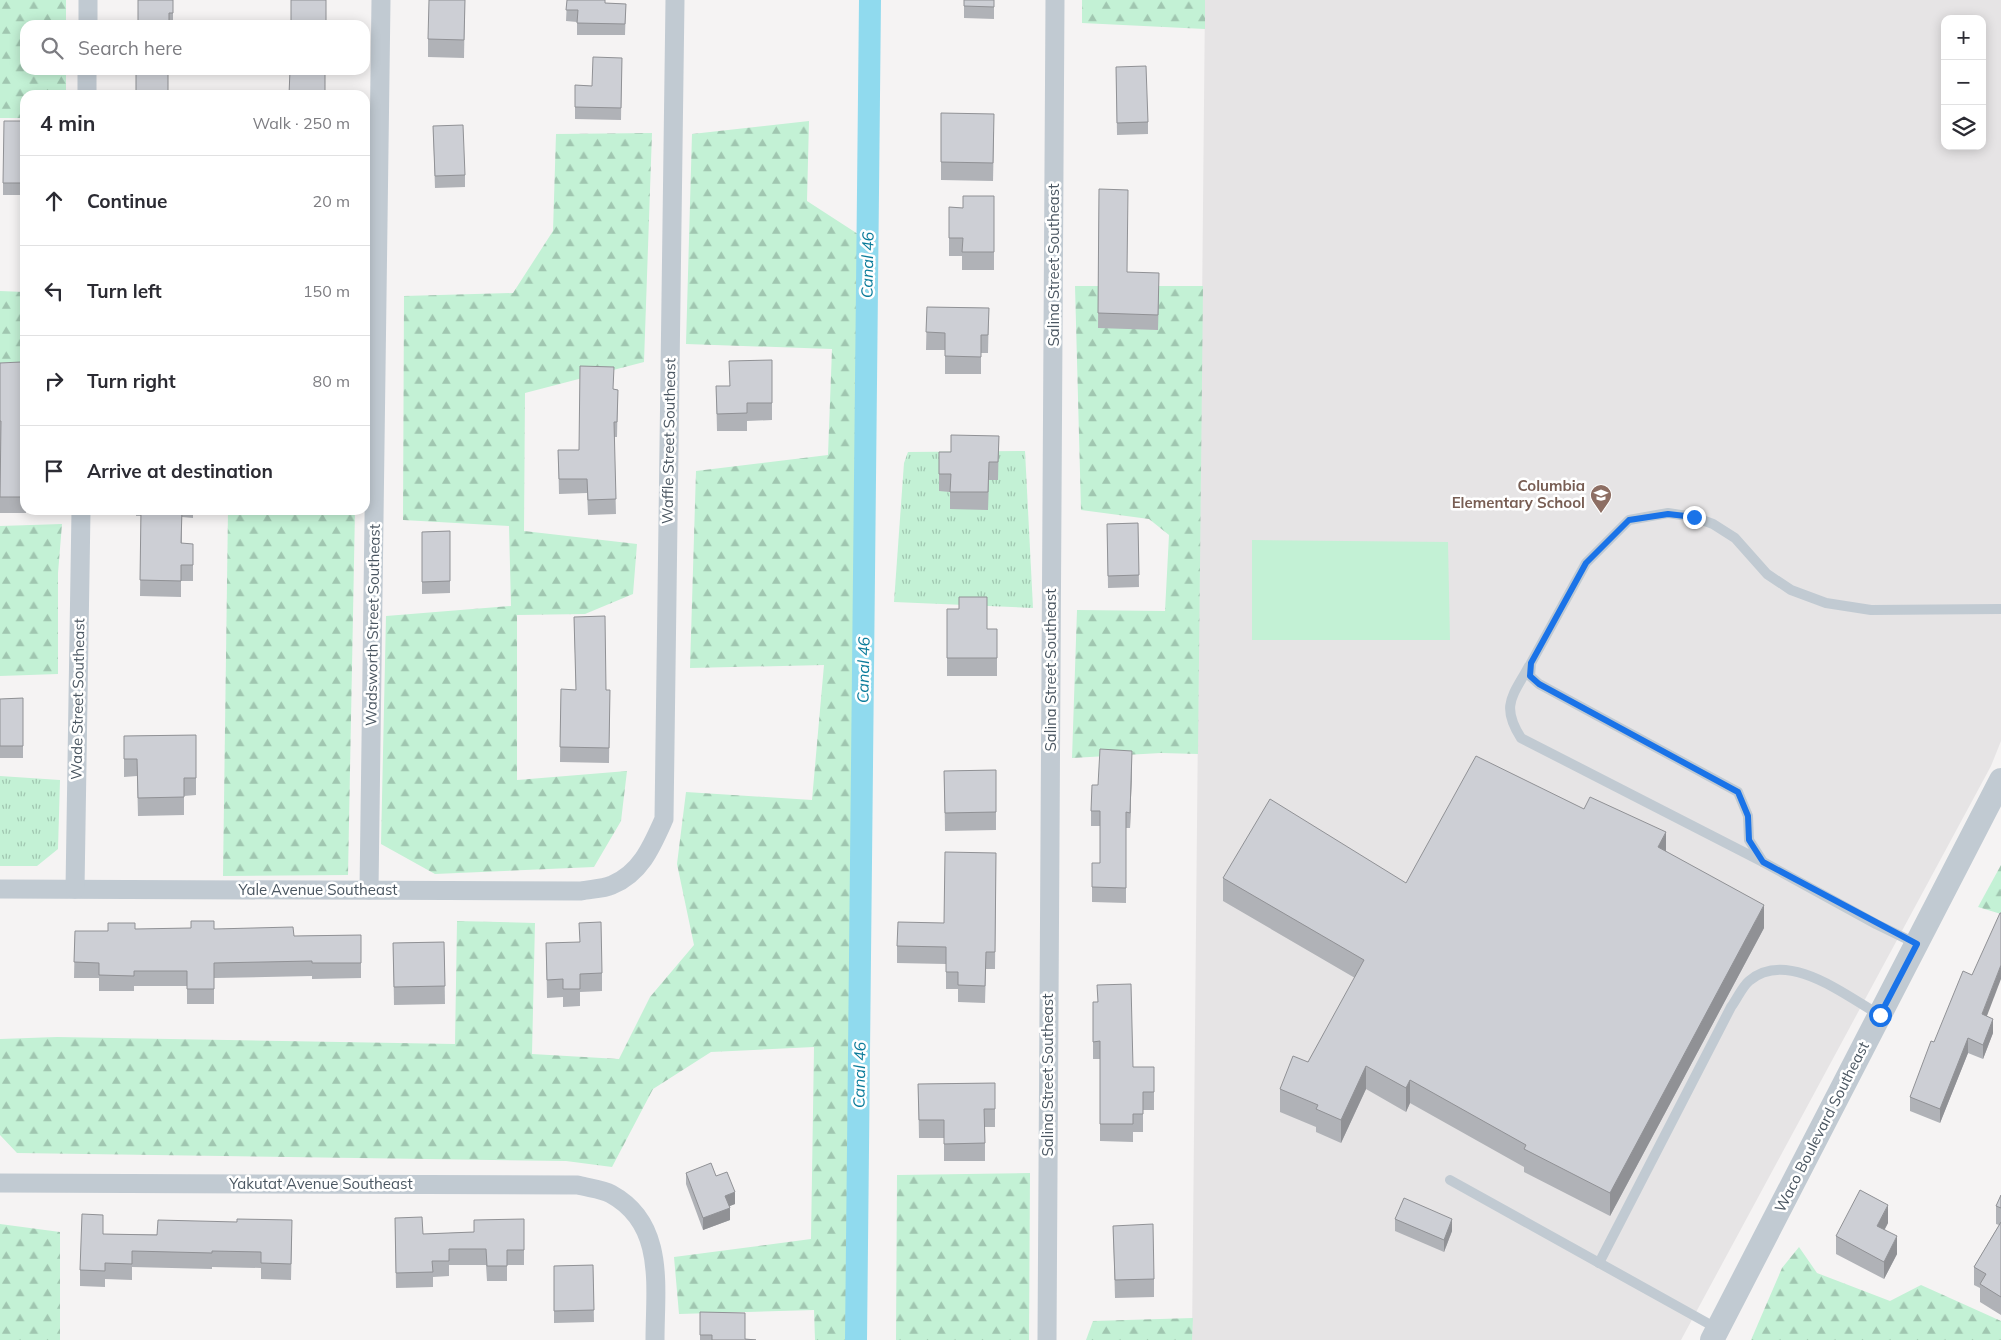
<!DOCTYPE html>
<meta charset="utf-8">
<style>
:root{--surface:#fff;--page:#f7f7f7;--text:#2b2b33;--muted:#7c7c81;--line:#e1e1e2}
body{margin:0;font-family:Mulish,sans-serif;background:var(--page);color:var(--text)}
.controls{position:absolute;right:15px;top:15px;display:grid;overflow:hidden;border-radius:10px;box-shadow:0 2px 12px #0003}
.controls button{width:45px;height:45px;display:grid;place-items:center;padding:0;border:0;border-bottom:1px solid var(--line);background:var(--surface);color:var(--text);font:25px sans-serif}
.stop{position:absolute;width:15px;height:15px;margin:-11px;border:4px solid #1a73e8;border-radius:50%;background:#fff}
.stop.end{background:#1a73e8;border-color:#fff;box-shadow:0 1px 5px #0008}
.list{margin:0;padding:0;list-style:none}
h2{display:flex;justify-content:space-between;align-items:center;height:65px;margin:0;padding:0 20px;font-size:21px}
h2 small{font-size:16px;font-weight:400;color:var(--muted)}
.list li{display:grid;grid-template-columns:32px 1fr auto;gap:15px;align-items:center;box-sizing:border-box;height:90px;padding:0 20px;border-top:1px solid var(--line)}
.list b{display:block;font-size:19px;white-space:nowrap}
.list em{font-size:16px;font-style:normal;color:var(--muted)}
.icon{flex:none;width:28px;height:28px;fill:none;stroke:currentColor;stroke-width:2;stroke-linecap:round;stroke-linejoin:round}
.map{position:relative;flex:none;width:2001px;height:1340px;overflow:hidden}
.search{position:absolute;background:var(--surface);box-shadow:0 2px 12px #0003;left:20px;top:20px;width:350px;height:55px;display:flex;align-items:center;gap:12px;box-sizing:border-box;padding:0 18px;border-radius:15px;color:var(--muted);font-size:19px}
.panel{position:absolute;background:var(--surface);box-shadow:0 2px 12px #0003;left:20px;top:90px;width:350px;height:425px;border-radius:15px}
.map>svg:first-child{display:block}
</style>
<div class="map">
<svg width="2001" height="1340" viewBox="0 0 2001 1340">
<defs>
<pattern id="grass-tufts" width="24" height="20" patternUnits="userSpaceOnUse" patternTransform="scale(1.25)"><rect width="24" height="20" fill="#c3f1d5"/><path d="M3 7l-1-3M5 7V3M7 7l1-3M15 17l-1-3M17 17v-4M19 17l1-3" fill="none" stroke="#a0c6b0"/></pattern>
<pattern id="forest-firs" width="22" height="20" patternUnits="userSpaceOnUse" patternTransform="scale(1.25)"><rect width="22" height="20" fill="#c3f1d5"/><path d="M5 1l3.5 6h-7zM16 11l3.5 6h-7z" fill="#a0c6b0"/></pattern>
</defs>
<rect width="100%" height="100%" fill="#f5f3f3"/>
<!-- education -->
<path fill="#e6e4e5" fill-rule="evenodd" d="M1205 0H2001V741L1991 766 1681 1340H1192ZM1945 19H1982V146H1945Z"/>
<!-- grass -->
<g fill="url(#grass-tufts)">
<polygon points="1025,451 1033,608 894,602 904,463 908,452"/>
<polygon points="0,776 60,780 58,849 37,866 0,866"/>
</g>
<!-- forest -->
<g fill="url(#forest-firs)">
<polygon points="0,0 66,0 66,25 25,25 25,70 66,70 66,95 25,95 25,118 0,118"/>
<polygon points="1082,0 1205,0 1205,29 1082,23"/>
<polygon points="809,121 807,201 861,236 849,1340 815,1340 814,1310 679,1314 674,1257 811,1239 814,1047 711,1052 653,1089 612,1167 566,1161 17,1153 0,1135 0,1039 57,1037 455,1044 457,921 535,923 532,1054 619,1059 650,997 694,945 677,864 686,792 812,800 824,665 690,668 696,471 828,455 832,349 686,344 692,134"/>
<polygon points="652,133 644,362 525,393 524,531 637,544 633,594 585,614 517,615 517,780 627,771 621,821 594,867 435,874 381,844 386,616 511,606 509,526 403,520 404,296 513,293 553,231 556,134"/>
<polygon points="1075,286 1203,286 1198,754 1161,753 1072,758 1077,610 1165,611 1169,535 1149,519 1081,510"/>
<polygon points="0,291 25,292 25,372 0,372"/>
<polygon points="228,510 355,510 348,875 223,876"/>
<polygon points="62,524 58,573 58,674 0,676 0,526"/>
<polygon points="2001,865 2001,914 1978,907"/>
<polygon points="1030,1173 1029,1340 896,1340 897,1175"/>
<polygon points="0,1224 60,1232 60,1340 0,1340"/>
<polygon points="1799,1247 1817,1273 1890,1301 1921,1285 2001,1321 2001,1340 1751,1340 1782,1268"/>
<polygon points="1193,1318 1192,1340 1086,1340 1093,1321"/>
</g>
<!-- park -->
<polygon fill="#c3f1d5" points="1252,540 1448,542 1450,640 1252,640"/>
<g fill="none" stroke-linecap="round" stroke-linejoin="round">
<!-- canal -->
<polyline stroke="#90daee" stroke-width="22" points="856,1340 870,0"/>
<!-- service -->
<g stroke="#c1cad2" stroke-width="10">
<path d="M1529 666C1513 696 1500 705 1521 738L1763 862 1876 924 1917 944"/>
<polyline points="1763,862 1749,840 1748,816 1738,792 1539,684 1530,676 1531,663 1586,563 1629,520 1668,513 1694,517 1713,524 1735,538 1767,574 1791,590 1826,603 1871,610 2001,609"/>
<polyline points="1450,1180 1718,1329"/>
<path d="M1599 1263 1731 1007C1737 999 1742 987 1749 981 1787 948 1846 996 1880 1015"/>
</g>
<!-- minor -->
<g stroke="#c1cad2" stroke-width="19">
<polyline points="88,25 88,0"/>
<polyline points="87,95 87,70"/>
<path d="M0 889 581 891C591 889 603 889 612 885 641 873 652 846 664 819L675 0"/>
<polyline points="75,889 81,510"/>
<polyline points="369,890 381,0"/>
<path d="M0 1183 578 1185C588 1188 602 1189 611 1194 666 1224 655 1287 655 1340"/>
<polyline points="1047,1340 1055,0"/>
</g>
<!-- tertiary -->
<polyline stroke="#c1cad2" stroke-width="24" points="1712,1340 2001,780"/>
</g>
<!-- wall -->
<g fill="#b0b2b7">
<polygon points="173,0 173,25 138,25"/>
<polygon points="465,0 464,58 428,57 428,39"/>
<polygon points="567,0 605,3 626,4 625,35 577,35 577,22 566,21"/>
<polygon points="964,0 994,0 994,19 964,18"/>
<polygon points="622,58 621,120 575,119 575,85 592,86"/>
<polygon points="1116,67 1148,122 1148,134 1117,135"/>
<polygon points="941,113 994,132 993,181 941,180"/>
<polygon points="25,121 25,195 3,195 3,183"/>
<polygon points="433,126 465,175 465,187 435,188"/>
<polygon points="1099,189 1127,272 1159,289 1158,330 1098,328"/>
<polygon points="994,196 994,270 962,270 962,256 949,256 949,207 963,208"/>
<polygon points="927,307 989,308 988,353 981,353 981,374 945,374 945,350 926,350"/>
<polygon points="772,360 772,420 747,421 747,431 717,431 716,386 729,386"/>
<polygon points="0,363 21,393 24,449 25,449 25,510 26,510 26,513 0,513"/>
<polygon points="613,389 618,390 617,437 614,437 616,514 588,515 587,493 559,494 558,450 579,450"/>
<polygon points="999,436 998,480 989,480 988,510 950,509 950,492 939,491 939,474 951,452"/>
<polygon points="136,510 193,510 193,518 182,517 182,543 193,560 193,581 181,581 181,597 140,596 141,516 136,516"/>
<polygon points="1138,523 1139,587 1108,588 1107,524"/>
<polygon points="450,531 450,593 422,594 422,532"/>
<polygon points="947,609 987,629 997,629 997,676 947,676"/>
<polygon points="574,617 606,690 610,690 609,763 560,762 561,689 576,690"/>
<polygon points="23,698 23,758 0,758 0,699"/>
<polygon points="196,735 196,795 184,796 184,815 138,816 137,776 124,777 124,736"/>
<polygon points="1132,766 1130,828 1126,828 1126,903 1092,902 1092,863 1100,863 1100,826 1091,826 1091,811 1098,785"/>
<polygon points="996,770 996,830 945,831 944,771"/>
<polygon points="1666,851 1764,928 1610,1216 1524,1172 1524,1167 1410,1103 1406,1112 1366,1089 1341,1143 1316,1132 1316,1127 1280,1112 1280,1089 1308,1062 1355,978 1223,901 1223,878 1406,883"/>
<polygon points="996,853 995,969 986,969 985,1003 958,1002 958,989 946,989 946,964 897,963 897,946 944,923"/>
<polygon points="135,929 214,929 294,936 361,935 361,978 312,979 312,976 214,978 214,1004 187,1004 187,986 134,986 134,991 99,991 99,978 74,978 75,931 108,931"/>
<polygon points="444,942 445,1004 394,1005 393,943"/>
<polygon points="546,943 602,973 602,991 580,992 580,1006 563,1007 563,997 547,998"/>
<polygon points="1093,1002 1133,1067 1154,1067 1154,1110 1143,1110 1143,1132 1133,1132 1133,1142 1100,1141 1100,1059 1093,1059"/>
<polygon points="1986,1016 1993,1033 1983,1059 1968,1053 1940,1123 1910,1111 1910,1097"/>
<polygon points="995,1083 995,1127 985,1127 985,1161 944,1161 944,1138 919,1138 918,1084"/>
<polygon points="686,1173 716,1176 735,1204 729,1206 730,1220 703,1230 686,1184"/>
<polygon points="2001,1195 2001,1315 1980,1302 1980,1288 1974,1285 1974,1267 1999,1225 1996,1224 1996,1206"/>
<polygon points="395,1218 423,1234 474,1232 524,1219 524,1265 507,1265 507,1281 487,1281 486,1265 449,1265 449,1276 433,1277 433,1287 396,1288"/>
<polygon points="1395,1219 1452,1231 1444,1252 1395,1231"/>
<polygon points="1888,1223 1885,1229 1897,1254 1884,1279 1836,1254 1836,1236"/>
<polygon points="1113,1226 1154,1279 1154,1297 1115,1298"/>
<polygon points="103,1234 292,1236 291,1280 261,1279 261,1268 212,1267 212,1269 132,1267 132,1280 105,1279 105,1287 80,1286 80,1270"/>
<polygon points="593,1265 594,1322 554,1323 554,1266"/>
<polygon points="700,1312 745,1339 756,1340 700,1340"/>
</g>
<!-- shaded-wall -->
<g fill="#909195">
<polygon points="1132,751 1132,766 1130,828 1130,813"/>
<polygon points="1666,832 1666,855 1658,847"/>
<polygon points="1764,905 1764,928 1610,1216 1610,1193"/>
<polygon points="2001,965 2001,979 1982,1029 1982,1014"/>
<polygon points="1993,1019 1993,1033 1983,1059 1983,1045"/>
<polygon points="1968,1038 1968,1053 1940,1123 1940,1109"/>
<polygon points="1366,1066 1366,1089 1341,1143 1341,1120"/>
<polygon points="1410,1080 1410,1103 1406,1112 1406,1088"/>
<polygon points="735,1192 735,1204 725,1208 725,1196"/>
<polygon points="1888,1205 1888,1223 1877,1243 1877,1226"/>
<polygon points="730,1208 730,1220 703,1230 703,1218"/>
<polygon points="1452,1219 1452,1231 1444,1252 1444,1240"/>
<polygon points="1897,1236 1897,1254 1884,1279 1884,1262"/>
</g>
<!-- building -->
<g fill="#cdcfd5" stroke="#909195">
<polygon points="138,0 173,0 173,13 169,13 169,25 138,25"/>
<rect x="291" y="0" width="35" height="25"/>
<polygon points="429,0 465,0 464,40 428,39"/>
<polygon points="567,0 605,0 605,3 626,4 625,24 577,23 578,10 566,10"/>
<polygon points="964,0 994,0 994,7 964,6"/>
<polygon points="593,57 622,58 621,108 575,107 575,85 592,86"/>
<polygon points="1146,66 1148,122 1117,123 1116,67"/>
<rect x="136" y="70" width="32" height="25"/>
<polygon points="290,70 325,70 325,95 289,95"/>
<polygon points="941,113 994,114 993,163 941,162"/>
<polygon points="4,121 25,121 25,183 3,183"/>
<polygon points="463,125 465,175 435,176 433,126"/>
<polygon points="1099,189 1128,190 1127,272 1159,273 1158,315 1098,313"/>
<polygon points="963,196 994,196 994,252 962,252 963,238 949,238 949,207 963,208"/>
<polygon points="927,307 989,308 988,335 981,335 981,357 945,356 945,333 926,332"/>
<polygon points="772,360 772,403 747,403 747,413 717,414 716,386 730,386 729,361"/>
<polygon points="21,362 21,393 23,393 24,449 25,449 25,497 0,497 1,421 0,421 0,363"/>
<polygon points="580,366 614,367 613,389 618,390 617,422 614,422 616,499 588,500 587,479 559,479 558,450 579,450"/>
<polygon points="951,435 999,436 998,462 989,462 988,492 950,492 951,474 939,474 939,452 951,452"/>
<polygon points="141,510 182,510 181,543 193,544 193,565 181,565 181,581 140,580"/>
<polygon points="1138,523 1139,575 1108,576 1107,524"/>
<polygon points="450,531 450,581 422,582 422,532"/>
<polygon points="959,597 987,597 987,629 997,629 997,658 947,658 947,609 959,609"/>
<polygon points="605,616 606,690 610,690 609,748 560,747 561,689 576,690 574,617"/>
<polygon points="23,698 23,746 0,746 0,699"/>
<polygon points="196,735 196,778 184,778 184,797 138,798 137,759 124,759 124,736"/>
<polygon points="1100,749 1132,751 1130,813 1126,812 1126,888 1092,887 1092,863 1100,863 1100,811 1091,811 1092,785 1098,785"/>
<polygon points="1476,756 1584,809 1590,797 1666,832 1658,847 1764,905 1610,1193 1524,1149 1526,1145 1410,1080 1406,1088 1366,1066 1341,1120 1316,1109 1318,1105 1280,1089 1293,1056 1308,1062 1364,960 1223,878 1270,799 1406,883"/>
<polygon points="996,770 996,812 945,813 944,771"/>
<polygon points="945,852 996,853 995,952 986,952 985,986 958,985 958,972 946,972 946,947 897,946 898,922 944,923"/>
<polygon points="2000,913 2001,913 2001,965 1982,1014 1993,1019 1983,1045 1968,1038 1940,1109 1910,1097 1931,1041 1934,1042 1963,971 1972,975"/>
<polygon points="191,921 214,921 214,929 293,927 294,936 361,935 361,963 312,963 312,961 214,963 214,989 187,989 187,971 134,971 134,976 99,975 99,963 74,962 75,931 108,931 108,923 135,923 135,929 191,928"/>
<polygon points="601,922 602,973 580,974 580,989 563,989 563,979 547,980 546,943 580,942 579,923"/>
<polygon points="444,942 445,986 394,987 393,943"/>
<polygon points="1131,984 1133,1067 1154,1067 1154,1092 1143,1092 1143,1114 1133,1114 1133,1124 1100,1124 1100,1041 1093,1042 1093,1002 1098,1002 1097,985"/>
<polygon points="995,1083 995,1109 984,1109 985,1143 944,1144 944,1120 919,1120 918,1084"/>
<polygon points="711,1163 716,1176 727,1172 735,1192 725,1196 730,1208 703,1218 686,1173"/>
<polygon points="1860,1190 1888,1205 1877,1226 1897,1236 1884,1262 1836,1236"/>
<polygon points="2001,1195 2001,1208 1996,1206"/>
<polygon points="1404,1198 1452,1219 1444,1240 1395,1219"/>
<polygon points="82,1214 103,1215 103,1234 157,1235 158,1220 237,1222 237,1219 292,1220 291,1264 261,1263 261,1252 212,1251 212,1253 132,1251 132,1264 105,1263 105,1271 80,1270"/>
<polygon points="422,1217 423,1234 474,1232 474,1220 524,1219 524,1250 507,1250 507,1266 487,1266 486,1249 449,1249 449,1261 432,1261 433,1272 396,1273 395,1218"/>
<polygon points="2001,1222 2001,1297 1980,1284 1986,1274 1974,1267"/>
<polygon points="1153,1224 1154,1279 1115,1280 1113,1226"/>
<polygon points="593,1265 594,1310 554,1311 554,1266"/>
<polygon points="700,1312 745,1313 745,1339 756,1340 712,1340 712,1335 700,1335"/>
</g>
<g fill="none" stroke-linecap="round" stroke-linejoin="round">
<!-- route -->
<polyline stroke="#1a73e8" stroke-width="6" points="1694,517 1668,514 1629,520 1586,563 1531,663 1530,676 1539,684 1738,792 1748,816 1749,840 1763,862 1917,944 1880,1015"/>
</g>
<!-- icons -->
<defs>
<g id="school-pin" transform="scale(1.125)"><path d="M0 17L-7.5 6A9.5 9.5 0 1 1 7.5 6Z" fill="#8d6e63" stroke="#fff"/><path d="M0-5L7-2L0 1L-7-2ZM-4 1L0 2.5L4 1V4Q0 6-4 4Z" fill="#fff"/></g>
</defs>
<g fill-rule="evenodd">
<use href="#school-pin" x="1601" y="495"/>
</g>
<g text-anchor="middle" stroke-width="5" stroke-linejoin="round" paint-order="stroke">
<!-- street labels -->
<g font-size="15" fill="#4a5661" stroke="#fff">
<text transform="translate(1054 265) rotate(-90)" y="5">Salina Street Southeast</text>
<text transform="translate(669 441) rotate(-89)" y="5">Waffle Street Southeast</text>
<text transform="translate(373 625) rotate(-89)" y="5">Wadsworth Street Southeast</text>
<text transform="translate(1051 670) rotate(-90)" y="5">Salina Street Southeast</text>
<text transform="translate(78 699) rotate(-89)" y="5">Wade Street Southeast</text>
<text x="318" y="895">Yale Avenue Southeast</text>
<text transform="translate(1048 1075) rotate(-90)" y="5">Salina Street Southeast</text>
<text transform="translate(1822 1127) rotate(-63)" y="5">Waco Boulevard Southeast</text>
<text x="321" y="1189">Yakutat Avenue Southeast</text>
</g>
<!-- education labels -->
<g font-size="15" font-weight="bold" fill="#785e54" stroke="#fff" text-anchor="end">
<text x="1585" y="491">Columbia<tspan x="1585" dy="17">Elementary School</tspan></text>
</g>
<!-- water labels -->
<g font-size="16" font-style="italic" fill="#0c7c9b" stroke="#fff">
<text transform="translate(867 265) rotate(-89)" y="6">Canal 46</text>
<text transform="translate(863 670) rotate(-89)" y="6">Canal 46</text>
<text transform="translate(859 1075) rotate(-89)" y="6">Canal 46</text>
</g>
</g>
</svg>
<div class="controls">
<button>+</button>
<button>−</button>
<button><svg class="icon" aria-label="layers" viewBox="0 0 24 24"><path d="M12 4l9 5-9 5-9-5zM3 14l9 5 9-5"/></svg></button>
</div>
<div class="stop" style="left:1880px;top:1015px"></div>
<div class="stop end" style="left:1694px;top:517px"></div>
<div class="search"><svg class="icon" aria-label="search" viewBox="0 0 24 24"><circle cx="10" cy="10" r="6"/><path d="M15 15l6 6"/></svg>Search here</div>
<section class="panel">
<h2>4 min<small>Walk · 250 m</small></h2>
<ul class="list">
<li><svg class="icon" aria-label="ahead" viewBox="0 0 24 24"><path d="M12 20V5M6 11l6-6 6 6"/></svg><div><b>Continue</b></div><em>20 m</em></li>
<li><svg class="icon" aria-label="left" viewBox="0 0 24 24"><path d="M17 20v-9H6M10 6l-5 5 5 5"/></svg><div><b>Turn left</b></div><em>150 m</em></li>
<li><svg class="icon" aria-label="right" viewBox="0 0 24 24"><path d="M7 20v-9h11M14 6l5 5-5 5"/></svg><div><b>Turn right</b></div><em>80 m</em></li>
<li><svg class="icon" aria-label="arrive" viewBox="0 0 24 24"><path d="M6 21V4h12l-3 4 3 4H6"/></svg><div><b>Arrive at destination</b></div></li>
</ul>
</section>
</div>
